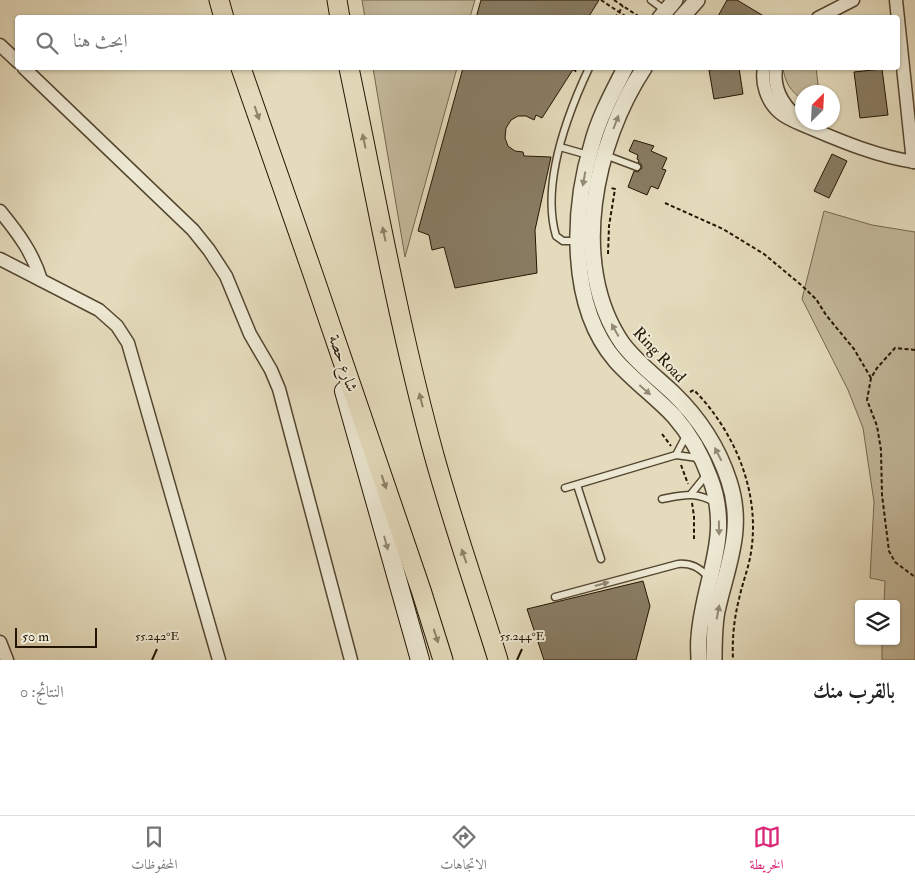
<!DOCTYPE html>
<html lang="ar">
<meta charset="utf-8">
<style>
:root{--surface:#fff;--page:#f2f2f2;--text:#222;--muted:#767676;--line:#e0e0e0;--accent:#db2777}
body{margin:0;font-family:"IM FELL Double Pica",Amiri,serif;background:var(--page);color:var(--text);direction:rtl}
.controls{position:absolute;right:15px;bottom:15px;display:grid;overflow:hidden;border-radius:5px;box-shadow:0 1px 4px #0004}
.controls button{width:45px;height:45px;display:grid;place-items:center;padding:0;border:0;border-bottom:1px solid var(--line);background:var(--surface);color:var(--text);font:25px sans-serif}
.compass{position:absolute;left:795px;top:85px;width:45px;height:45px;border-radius:50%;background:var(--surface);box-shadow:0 1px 4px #0004;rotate:24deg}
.scale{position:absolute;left:15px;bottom:12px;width:82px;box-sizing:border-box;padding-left:5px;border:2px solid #241502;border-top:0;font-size:14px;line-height:18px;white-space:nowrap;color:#241502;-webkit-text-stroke:4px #ede8d3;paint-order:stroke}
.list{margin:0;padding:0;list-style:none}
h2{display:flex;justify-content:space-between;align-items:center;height:65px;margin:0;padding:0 20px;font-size:21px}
h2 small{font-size:16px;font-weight:400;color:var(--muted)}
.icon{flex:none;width:28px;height:28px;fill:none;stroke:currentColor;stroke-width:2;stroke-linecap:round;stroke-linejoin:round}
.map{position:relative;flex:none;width:915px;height:660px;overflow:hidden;direction:ltr}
.search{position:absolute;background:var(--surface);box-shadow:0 1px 4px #0004;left:15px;right:15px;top:15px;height:55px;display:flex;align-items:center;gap:12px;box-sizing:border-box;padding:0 18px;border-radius:5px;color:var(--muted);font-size:19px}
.sheet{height:155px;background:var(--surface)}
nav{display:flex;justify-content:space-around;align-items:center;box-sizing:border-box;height:70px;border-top:1px solid var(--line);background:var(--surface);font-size:14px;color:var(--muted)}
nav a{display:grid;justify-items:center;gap:2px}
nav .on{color:var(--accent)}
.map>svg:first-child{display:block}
</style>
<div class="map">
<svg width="915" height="660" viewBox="0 0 915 660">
<rect width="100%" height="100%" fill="#e4dbbc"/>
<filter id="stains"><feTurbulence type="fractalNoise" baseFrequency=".004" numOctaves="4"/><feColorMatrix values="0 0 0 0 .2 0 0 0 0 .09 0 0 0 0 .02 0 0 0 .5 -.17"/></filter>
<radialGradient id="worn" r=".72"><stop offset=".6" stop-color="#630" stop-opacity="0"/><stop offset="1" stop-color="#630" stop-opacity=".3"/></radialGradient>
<!-- green -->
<g fill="#c3b99c" stroke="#74674f">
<polygon points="362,0 475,0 470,17 365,18"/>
<polygon points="373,68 457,68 405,257"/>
<path d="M783 68H816L819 92H802V99C790 91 785 82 783 68Z"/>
<polygon points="824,211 872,225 915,232 915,660 882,660 882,641 896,641 896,604 884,604 885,581 870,578 874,502 863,428 848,390 802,299"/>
</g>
<!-- building -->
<g fill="#887c63" stroke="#241502">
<polygon points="481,0 599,0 588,18 476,18"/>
<polygon points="727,0 737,0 767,18 717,18"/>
<polygon points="463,68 574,68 542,118 536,115 534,120 526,116 518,116 511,120 506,128 505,138 508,146 515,151 523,152 524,156 551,157 535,230 537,273 455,288 444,247 432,250 429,235 418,231"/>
<polygon points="725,68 739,68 743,94 714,99 709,70"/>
<polygon points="882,69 888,115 860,118 854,72"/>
<polygon points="634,140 654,146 651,151 667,158 662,169 666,170 658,189 651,186 647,195 628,187 634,171 638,172 642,168 641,164 638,162 639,160 637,159 638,155 629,151"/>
<polygon points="832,154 847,161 829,198 814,191"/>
<polygon points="643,581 650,606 636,660 544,660 527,609"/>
</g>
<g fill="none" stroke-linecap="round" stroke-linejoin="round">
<!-- service casing -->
<g stroke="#544630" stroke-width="9">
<g id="service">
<polyline points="651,0 666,11"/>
<polyline points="560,147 588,155"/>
<polyline points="605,155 637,167"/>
<path d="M578 241H563L556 236C541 184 567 115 589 68"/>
<polyline points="676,455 687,434"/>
<polyline points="577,485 601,559"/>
<polyline points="565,488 676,455 698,458"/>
<polyline points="691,494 708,473"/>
<path d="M662 499C684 495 695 491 716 503"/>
<path d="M555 597 678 564C691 563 699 567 708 577"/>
</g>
</g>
<!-- minor casing -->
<g stroke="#544630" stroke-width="15">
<g id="minor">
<polyline points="896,0 913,162"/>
<polyline points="818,18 853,0"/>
<polyline points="0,45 18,62"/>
<polyline points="24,68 193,230 209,250 226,276 250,334 271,370 279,389 351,660"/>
<path d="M764 68C761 84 767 101 779 112 788 120 799 123 810 128 843 142 879 157 915 162"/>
<path d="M776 68C773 88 782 104 797 117"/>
<path d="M0 211C18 233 33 253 41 280"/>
<polyline points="0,259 99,310 117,326 128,343 219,660"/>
<polyline points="0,642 7,660"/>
</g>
</g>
<!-- tertiary casing -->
<g stroke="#544630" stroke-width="18">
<g id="tertiary">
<polyline points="660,18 675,0"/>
<polyline points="681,18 697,0"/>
<path d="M625 68C613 92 599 117 592 144 572 210 568 306 616 361 634 381 656 397 674 416 689 433 702 456 710 478 733 537 703 580 699 637 698 645 699 653 699 660"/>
<path d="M644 68C595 142 568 264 622 343 636 362 656 377 673 393 699 418 718 447 729 481 745 529 727 566 717 611 714 627 714 644 714 660"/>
</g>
</g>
<!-- secondary casing -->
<g stroke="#241502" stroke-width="20">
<polyline id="secondary" points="344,391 420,660"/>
</g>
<!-- primary casing -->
<g stroke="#241502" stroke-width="21">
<g id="primary">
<polyline points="219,0 224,18"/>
<polyline points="337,0 340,18"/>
<polyline points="241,68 314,277 421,590 443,660"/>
<path d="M349 68C376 197 399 327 434 455 453 524 477 592 498 660"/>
</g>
</g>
<!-- path -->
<g stroke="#241502" stroke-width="2" stroke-dasharray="4 2.5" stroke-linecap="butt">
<polyline points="601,0 628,18"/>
<polyline points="614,0 641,18"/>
<polyline points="615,18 623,6"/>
<polyline points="573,69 578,73"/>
<polyline points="665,203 723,229 764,254 800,284 816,299 826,315 854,349 871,378"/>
<polyline points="608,254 609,226 615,189 611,188"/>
<polyline points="915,350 895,348 877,368 871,378 867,400 877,426 881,450 882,495 889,551 895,562 915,577"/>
<path d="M690 392 694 390C737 434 762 497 750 558 747 572 742 585 739 599 734 619 732 639 733 660"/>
<polyline points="662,434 671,446"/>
<polyline points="681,465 688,484"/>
<polyline points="692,503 694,516 694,539"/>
</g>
<!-- service -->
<use href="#service" stroke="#ede8d3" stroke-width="6"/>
<!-- minor -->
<use href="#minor" stroke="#ede8d3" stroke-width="12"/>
<!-- tertiary -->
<use href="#tertiary" stroke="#ede8d3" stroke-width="15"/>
<!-- secondary -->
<use href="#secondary" stroke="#ede8d3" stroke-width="18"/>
<!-- primary -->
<use href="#primary" stroke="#e4dbbc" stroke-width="19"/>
</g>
<!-- one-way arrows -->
<defs><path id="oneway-solid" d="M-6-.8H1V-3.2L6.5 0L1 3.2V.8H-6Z" transform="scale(1.25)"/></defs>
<g fill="#8e8268">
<use href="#oneway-solid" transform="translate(257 113) rotate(71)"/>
<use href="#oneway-solid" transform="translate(364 141) rotate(-102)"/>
<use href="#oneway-solid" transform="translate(384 234) rotate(-102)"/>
<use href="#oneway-solid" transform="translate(421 400) rotate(-104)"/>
<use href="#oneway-solid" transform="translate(384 482) rotate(71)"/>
<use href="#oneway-solid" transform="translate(464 556) rotate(-109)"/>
<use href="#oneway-solid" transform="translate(436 636) rotate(72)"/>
</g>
<g fill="#938975">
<use href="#oneway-solid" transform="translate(616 122) rotate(-69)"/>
<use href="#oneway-solid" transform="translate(584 179) rotate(100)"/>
<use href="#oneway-solid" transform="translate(615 330) rotate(-119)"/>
<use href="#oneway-solid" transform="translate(645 390) rotate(41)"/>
<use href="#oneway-solid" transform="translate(718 454) rotate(-117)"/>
<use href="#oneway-solid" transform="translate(719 528) rotate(89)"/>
<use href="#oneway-solid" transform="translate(386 543) rotate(75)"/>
<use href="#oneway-solid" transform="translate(602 584) rotate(-15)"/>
<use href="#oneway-solid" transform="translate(718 612) rotate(-79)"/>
</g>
<!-- ticks -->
<path fill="none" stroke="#241502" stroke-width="2" d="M152 660 157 649M517 660 522 649"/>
<g text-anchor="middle" stroke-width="4" stroke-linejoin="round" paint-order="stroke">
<!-- street labels -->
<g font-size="16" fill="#241502" stroke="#ede8d3">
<text transform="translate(660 354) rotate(47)" y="6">Ring Road</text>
<text transform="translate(344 363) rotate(71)" y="6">شارع حصة</text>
</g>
</g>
<g font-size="12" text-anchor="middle" fill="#241502" stroke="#ede8d3" stroke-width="4" stroke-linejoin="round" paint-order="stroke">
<text x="157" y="640">55.242°E</text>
<text x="522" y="640">55.244°E</text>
</g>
<rect width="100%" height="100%" filter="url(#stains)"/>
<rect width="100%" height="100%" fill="url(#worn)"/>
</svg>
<div class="controls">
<button><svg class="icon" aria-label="layers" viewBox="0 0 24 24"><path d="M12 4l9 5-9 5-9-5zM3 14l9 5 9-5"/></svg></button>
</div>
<svg class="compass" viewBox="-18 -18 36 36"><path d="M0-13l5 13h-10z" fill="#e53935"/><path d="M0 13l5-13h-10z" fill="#767676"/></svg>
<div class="scale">50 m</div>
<div class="search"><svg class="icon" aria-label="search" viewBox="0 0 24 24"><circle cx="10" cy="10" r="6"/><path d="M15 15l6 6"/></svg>ابحث هنا</div>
</div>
<section class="sheet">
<h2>بالقرب منك<small>النتائج: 0</small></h2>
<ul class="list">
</ul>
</section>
<nav>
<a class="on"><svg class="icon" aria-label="map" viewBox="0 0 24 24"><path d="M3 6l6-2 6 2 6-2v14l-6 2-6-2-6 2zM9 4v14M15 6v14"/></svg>الخريطة</a>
<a><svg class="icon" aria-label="directions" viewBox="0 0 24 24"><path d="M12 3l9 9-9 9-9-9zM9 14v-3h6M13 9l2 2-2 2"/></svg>الاتجاهات</a>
<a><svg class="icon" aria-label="saved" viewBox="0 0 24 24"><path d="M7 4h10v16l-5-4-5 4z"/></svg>المحفوظات</a>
</nav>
